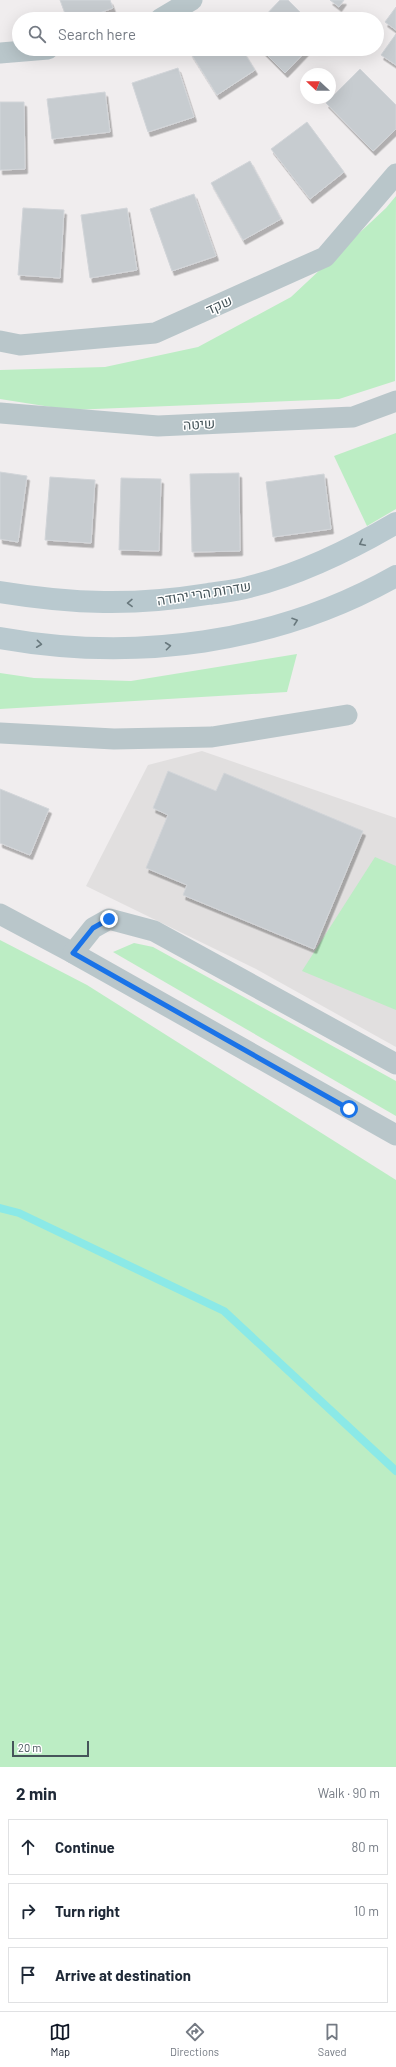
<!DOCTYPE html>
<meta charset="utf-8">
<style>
:root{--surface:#fff;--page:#f6f6f7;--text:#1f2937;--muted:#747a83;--line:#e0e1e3;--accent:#111827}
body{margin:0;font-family:Barlow,Heebo,sans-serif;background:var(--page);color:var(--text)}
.compass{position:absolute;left:300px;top:68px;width:36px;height:36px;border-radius:50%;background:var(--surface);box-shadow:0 4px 16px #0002;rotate:292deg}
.scale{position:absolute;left:12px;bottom:10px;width:77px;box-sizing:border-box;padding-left:4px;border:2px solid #46555a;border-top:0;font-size:11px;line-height:14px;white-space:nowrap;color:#46555a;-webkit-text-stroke:3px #fff;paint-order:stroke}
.stop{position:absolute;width:12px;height:12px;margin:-9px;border:3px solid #1a73e8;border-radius:50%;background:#fff}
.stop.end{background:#1a73e8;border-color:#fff;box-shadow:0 1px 4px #0008}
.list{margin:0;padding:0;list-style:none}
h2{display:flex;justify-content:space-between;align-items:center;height:52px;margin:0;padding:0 16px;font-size:17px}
h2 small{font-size:13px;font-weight:400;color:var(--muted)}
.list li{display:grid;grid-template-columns:26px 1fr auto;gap:12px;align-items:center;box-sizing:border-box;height:56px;margin:0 8px 8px;padding:0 8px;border:1px solid var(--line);border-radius:0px}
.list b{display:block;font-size:15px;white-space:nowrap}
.list em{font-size:13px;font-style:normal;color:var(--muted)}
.icon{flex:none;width:22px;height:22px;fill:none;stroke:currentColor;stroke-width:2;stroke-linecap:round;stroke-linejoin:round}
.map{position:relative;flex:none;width:396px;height:1767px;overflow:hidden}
.search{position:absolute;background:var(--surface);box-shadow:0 4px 16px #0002;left:12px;right:12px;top:12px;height:44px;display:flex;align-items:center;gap:10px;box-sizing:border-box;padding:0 14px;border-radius:22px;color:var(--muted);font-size:15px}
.sheet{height:244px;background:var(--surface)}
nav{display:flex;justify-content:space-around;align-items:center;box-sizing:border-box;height:56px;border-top:1px solid var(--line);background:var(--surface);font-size:11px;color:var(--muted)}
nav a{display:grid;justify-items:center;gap:2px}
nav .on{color:var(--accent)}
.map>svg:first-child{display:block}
</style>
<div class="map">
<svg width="396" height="1767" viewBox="0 0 396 1767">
<defs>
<filter id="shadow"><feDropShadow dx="2.5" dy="4.5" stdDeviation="0" flood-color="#0004"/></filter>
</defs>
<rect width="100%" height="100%" fill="#f0edee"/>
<!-- education -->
<polygon fill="#e1dfdf" points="202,751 396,818 396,1047 256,969 86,886 148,765"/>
<!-- green -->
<g fill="#bcedc4">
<polygon points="396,196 395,381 339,399 70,410 0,399 0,370 105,367 198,347 291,297 386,208"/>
<polygon points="396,433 396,509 367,526 334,456"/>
<polygon points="297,654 287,692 0,709 0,673 34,678 131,681"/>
<polygon points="375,857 396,866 396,1010 302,971"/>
<polygon points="0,940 87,985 396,1180 396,1767 0,1767"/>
<polygon points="134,943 153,947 396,1081 396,1116 113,952"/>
</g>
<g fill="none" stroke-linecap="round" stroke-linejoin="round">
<!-- stream -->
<polyline stroke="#8be9e7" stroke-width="8" points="0,1208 19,1213 224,1311 396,1471"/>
</g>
<!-- building -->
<g fill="#c7ccd0" stroke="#d2d5d9" filter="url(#shadow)">
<polygon points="60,0 110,0 113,8 83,19 67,19"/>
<polygon points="280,0 288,0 307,19 262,19"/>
<polygon points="330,0 344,0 339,7"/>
<polygon points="396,7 396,30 385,22"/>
<polygon points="396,34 396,65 381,55"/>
<polygon points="195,49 242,49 255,70 217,95 190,52"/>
<polygon points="261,49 308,49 285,73"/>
<polygon points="178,68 194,117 148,132 132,83"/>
<polygon points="360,69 396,105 396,129 373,151 326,103"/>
<polygon points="105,92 110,132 52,139 47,99"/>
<polygon points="0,102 24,102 25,169 0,170"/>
<polygon points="307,122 344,172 310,199 271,149"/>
<polygon points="250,161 281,219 243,240 211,183"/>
<polygon points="194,194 216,256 172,271 150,209"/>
<polygon points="23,208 64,210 60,278 18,275"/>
<polygon points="127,208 137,270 90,278 81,215"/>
<polygon points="0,472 27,476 18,542 0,539"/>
<polygon points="239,473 240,551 192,552 190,474"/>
<polygon points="324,474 331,529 273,537 266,482"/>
<polygon points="50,477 95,480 91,543 45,540"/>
<polygon points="121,478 161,479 159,551 119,550"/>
<polygon points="168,771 216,791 224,773 363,831 314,949 183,895 187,885 146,868 168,815 153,808"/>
<polygon points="0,789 49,809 30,855 0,843"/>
</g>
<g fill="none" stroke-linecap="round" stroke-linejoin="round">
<!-- street -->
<g stroke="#b9c6ca" stroke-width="21">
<polyline points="160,19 192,0"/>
<polyline points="0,53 48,49"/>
<polyline points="0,341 20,345 155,333 325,257 396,174"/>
<polyline points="0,413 158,426 353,417 396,401"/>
<polyline points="0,733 114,739 212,737 347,715"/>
<polyline points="0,914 73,953 396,1135"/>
<polyline points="73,953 93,928 109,919 154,931 396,1064"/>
</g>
<!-- secondary -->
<g stroke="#b9c9cf" stroke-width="22">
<path d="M0 592C74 604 133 606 208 594 221 592 236 591 249 587 301 574 350 550 396 523"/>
<path d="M0 638C135 662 276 644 396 576"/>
</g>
</g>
<!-- one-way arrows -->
<defs><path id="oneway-chevron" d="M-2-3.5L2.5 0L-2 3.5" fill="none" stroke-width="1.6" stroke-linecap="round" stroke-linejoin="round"/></defs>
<g stroke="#68787d">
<use href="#oneway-chevron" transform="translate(362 543) rotate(153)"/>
<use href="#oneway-chevron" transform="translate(130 603) rotate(179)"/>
<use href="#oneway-chevron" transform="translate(295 621) rotate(-19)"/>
<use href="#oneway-chevron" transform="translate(39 644) rotate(6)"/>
<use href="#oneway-chevron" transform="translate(168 646) rotate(-7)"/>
</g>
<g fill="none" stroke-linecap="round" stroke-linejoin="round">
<!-- route -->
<polyline stroke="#1a73e8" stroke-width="5" points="109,919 93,928 73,953 349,1109"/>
</g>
<g text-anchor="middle" stroke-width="3" stroke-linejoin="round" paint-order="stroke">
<!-- street labels -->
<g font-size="14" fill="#46555a" stroke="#fff">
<text transform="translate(219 305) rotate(-24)" y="5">שקד</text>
<text transform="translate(199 424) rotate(-3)" y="5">שיטה</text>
<text transform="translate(204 593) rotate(-9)" y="5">שדרות הרי יהודה</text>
</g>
</g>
</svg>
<svg class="compass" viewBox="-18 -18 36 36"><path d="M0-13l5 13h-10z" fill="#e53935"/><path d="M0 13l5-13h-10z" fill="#747a83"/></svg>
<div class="scale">20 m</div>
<div class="stop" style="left:349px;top:1109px"></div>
<div class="stop end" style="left:109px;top:919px"></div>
<div class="search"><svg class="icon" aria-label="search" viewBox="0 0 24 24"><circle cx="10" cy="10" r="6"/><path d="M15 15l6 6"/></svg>Search here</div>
</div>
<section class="sheet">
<h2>2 min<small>Walk · 90 m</small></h2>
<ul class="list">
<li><svg class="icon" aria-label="ahead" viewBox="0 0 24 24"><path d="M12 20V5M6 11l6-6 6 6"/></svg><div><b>Continue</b></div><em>80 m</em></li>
<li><svg class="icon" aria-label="right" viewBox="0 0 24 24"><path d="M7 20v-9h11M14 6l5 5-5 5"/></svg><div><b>Turn right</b></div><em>10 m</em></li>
<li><svg class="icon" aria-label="arrive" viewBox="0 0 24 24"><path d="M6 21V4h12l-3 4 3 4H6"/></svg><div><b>Arrive at destination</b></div></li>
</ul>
</section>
<nav>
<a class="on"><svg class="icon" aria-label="map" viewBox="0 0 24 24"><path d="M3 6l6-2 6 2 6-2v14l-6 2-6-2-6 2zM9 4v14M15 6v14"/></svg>Map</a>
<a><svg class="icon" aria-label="directions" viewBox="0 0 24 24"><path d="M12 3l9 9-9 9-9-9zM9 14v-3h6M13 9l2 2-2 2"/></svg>Directions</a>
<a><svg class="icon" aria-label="saved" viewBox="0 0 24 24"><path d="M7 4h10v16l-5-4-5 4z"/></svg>Saved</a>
</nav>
